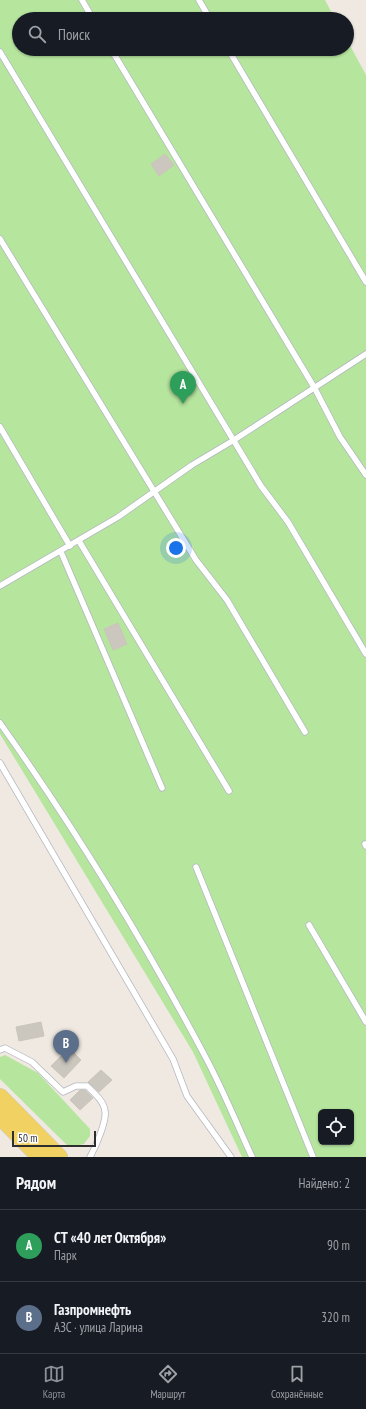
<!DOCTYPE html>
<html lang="ru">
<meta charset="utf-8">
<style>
:root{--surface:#171b24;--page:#242831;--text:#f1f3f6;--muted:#9ea1a6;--line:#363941;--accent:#8c9099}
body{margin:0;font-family:"PT Sans Narrow",sans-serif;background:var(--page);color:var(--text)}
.controls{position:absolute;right:12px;bottom:12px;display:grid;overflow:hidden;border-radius:6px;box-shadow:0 1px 3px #0004}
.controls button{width:36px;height:36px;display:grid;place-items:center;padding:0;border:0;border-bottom:1px solid var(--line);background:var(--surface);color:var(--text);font:20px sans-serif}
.scale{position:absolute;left:12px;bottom:10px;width:84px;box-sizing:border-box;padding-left:4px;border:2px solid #2e2e2e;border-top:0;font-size:11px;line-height:14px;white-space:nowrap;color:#2e2e2e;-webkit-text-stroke:3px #fff;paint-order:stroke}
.you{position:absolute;left:176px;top:548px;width:14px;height:14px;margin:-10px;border:3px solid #fff;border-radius:50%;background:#1a73e8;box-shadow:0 0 0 6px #1a73e833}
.badge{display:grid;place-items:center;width:26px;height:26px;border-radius:50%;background:var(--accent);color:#fff;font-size:13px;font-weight:700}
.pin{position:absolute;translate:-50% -33px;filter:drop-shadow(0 1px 2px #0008)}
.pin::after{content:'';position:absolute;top:21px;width:14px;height:12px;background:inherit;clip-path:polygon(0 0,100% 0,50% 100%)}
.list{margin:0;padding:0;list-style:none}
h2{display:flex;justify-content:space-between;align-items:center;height:52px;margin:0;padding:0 16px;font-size:17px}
h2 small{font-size:13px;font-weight:400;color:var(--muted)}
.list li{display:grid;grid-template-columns:26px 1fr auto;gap:12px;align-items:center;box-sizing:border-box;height:72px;padding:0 16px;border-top:1px solid var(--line)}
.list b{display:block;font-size:15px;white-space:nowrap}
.list p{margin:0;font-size:13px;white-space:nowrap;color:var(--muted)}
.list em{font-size:13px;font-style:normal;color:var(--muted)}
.icon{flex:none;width:22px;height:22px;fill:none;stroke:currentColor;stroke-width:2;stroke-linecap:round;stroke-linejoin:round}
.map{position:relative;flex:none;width:366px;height:1157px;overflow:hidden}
.search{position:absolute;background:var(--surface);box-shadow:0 1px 3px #0004;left:12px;right:12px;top:12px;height:44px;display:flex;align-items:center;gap:10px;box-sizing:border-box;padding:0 14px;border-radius:22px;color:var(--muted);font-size:15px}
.sheet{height:196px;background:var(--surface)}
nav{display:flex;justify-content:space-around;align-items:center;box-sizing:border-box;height:56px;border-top:1px solid var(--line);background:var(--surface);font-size:11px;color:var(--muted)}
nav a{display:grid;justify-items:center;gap:2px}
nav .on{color:var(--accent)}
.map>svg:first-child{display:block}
</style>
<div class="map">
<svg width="366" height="1157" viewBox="0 0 366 1157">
<rect width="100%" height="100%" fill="#efe9e1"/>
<!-- green -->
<g fill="#b6e59e" fill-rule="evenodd">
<path d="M0 0H325L335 19H19V49H347V40L366 75V1157H242L193 1052 0 734ZM321 1112H351V1142H321Z"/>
<polygon points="5,1055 38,1073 90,1129 90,1136 84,1144 69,1147 0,1079 0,1057"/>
</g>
<!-- building -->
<g fill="#cbc7bf" stroke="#cbc5ba">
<polygon points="165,154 174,165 159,176 151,164"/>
<polygon points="118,623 127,644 113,650 104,629"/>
<polygon points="41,1022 44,1036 19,1041 16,1027"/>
<polygon points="69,1048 81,1060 64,1078 51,1066"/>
<polygon points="101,1070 112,1080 99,1092 88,1082"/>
<polygon points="80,1090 85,1090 93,1098 80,1110 70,1100"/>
</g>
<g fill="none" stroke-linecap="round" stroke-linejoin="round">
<!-- lane casing -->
<g stroke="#b4b7c1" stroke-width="7">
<g id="lane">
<polyline points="82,0 93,19"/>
<polyline points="199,0 210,19"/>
<polyline points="111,49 314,387 340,437 366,475"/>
<polyline points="228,49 366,282"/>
<polyline points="0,52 261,486 288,522 366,654"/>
<polyline points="0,239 196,560 227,600 305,732"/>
<polyline points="0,427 70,546"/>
<polyline points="79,541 229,791"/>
<polyline points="61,552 162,788"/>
<polyline points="0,586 118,517 192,465 234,440 366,354"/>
<path d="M0 723C76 830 145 943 206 1058 223 1090 237 1124 252 1157"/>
<polyline points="0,763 173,1059 187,1096 231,1157"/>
<polyline points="365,844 366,846"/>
<polyline points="196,867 313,1157"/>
<polyline points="309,925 366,1022"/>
<path d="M0 1050 5 1048 32 1062 63 1092 76 1086H87C94 1093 104 1101 105 1111 107 1121 95 1148 90 1157"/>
</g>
</g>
<!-- primary casing -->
<g stroke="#c9c9c9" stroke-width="18">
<g id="primary">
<polyline points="0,1097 59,1157"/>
<polyline points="0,1116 40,1157"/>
</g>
</g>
<!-- lane -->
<use href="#lane" stroke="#fff" stroke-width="5.5"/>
<!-- primary -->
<use href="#primary" stroke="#f2d163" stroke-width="17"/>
</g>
</svg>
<div class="controls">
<button><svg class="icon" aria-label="locate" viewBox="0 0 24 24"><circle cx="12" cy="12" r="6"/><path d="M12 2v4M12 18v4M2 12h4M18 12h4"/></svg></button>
</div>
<div class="scale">50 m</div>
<div class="you"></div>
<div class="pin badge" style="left:183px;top:404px;background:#2e9e5b">A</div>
<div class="pin badge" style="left:66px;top:1063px;background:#5c6f8a">B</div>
<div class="search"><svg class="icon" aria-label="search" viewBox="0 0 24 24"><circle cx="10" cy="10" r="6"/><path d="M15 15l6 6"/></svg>Поиск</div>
</div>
<section class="sheet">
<h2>Рядом<small>Найдено: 2</small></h2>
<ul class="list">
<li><span class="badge" style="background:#2e9e5b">A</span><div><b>СТ «40 лет Октября»</b><p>Парк</p></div><em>90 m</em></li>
<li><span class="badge" style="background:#5c6f8a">B</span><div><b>Газпромнефть</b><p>АЗС · улица Ларина</p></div><em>320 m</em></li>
</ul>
</section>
<nav>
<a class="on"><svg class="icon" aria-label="map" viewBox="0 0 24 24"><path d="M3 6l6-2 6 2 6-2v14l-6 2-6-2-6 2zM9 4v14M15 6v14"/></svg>Карта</a>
<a><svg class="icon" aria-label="directions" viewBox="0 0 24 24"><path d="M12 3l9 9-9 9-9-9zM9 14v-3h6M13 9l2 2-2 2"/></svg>Маршрут</a>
<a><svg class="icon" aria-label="saved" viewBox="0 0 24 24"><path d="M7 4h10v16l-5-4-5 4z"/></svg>Сохранённые</a>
</nav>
